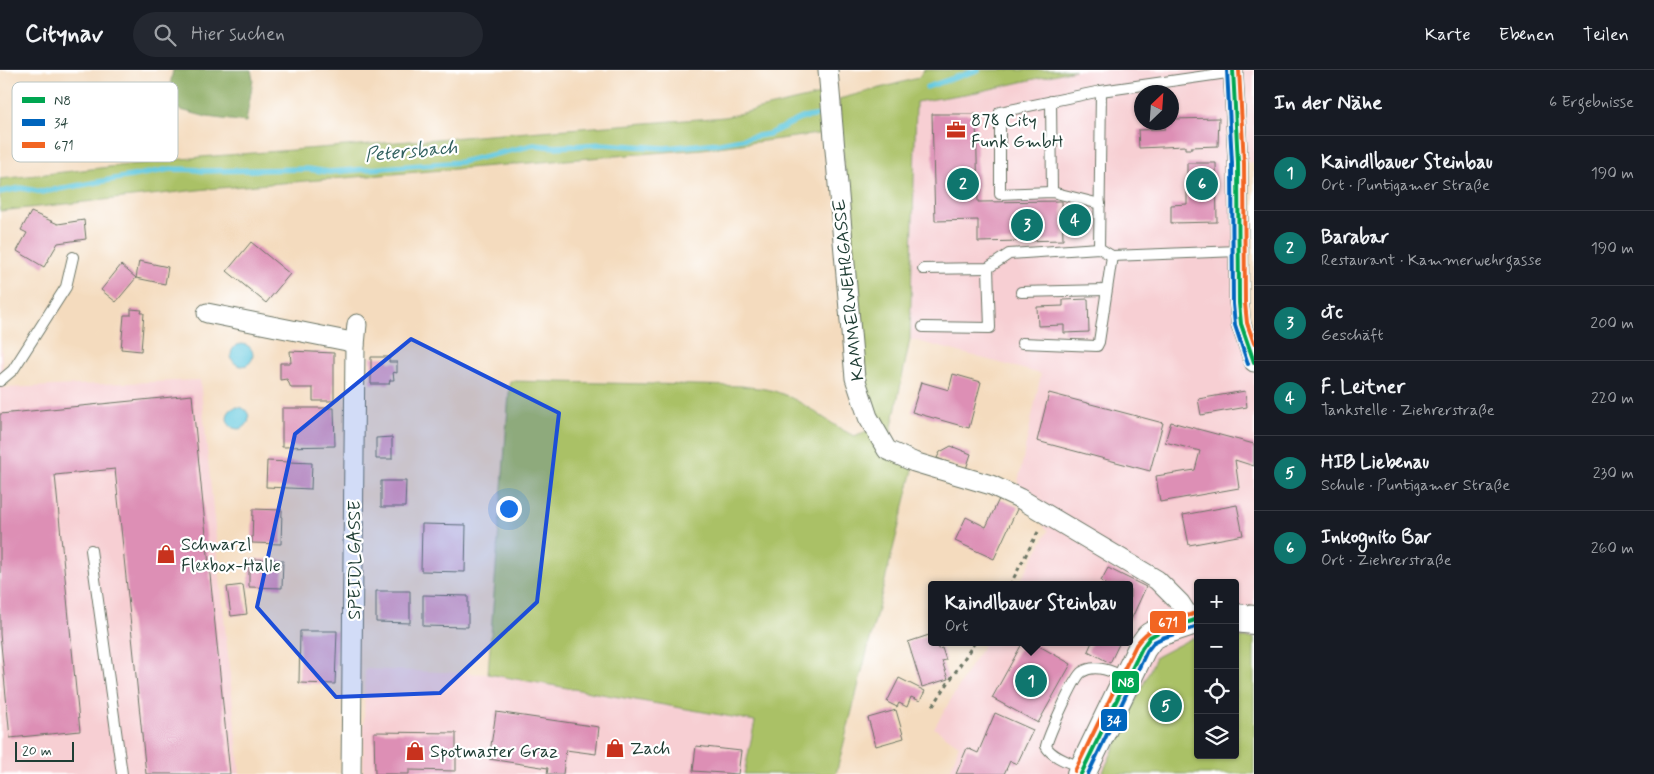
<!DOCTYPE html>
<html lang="de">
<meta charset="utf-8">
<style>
:root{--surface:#171b24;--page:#242831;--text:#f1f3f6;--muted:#9ea1a6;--line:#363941;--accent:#0f766e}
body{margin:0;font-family:Mynerve,sans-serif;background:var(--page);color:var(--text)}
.controls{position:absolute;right:15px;bottom:15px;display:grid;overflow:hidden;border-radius:5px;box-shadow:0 1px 4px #0004}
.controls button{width:45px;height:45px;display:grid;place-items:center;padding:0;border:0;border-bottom:1px solid var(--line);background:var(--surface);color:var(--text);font:25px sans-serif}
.compass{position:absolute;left:1134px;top:15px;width:45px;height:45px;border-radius:50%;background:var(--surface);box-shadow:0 1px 4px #0004;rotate:25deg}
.scale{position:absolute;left:15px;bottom:12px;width:59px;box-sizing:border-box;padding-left:5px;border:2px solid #1f3d34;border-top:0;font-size:14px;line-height:18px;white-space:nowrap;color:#1f3d34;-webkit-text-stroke:4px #fff;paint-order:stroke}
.you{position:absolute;left:508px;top:438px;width:18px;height:18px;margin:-12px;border:4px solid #fff;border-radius:50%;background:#1a73e8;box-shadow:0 0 0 8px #1a73e833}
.badge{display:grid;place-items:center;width:32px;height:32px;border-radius:50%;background:var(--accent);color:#fff;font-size:16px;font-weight:700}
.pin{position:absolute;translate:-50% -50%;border:2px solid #fff;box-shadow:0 1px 5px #0006}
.popup{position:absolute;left:928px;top:511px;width:205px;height:65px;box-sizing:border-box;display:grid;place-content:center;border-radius:5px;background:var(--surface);filter:drop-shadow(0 1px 4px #0005);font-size:16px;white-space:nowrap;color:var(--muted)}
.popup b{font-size:19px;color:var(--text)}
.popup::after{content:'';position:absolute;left:50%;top:100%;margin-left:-10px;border:10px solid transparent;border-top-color:var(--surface)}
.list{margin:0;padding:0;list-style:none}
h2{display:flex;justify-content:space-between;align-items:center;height:65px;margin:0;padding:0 20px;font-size:21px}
h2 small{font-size:16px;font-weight:400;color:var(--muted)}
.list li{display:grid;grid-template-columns:32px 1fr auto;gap:15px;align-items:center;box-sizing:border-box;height:75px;padding:0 20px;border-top:1px solid var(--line)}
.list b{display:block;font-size:19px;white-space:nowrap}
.list p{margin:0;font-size:16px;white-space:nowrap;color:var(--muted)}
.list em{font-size:16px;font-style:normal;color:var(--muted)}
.icon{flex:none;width:28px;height:28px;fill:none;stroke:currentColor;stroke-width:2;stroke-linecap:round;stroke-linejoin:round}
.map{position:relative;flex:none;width:1254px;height:704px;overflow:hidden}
header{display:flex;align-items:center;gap:30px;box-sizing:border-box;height:70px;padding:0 25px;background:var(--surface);border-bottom:1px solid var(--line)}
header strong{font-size:24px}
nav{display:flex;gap:28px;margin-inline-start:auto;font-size:18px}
.search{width:350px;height:45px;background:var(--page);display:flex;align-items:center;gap:12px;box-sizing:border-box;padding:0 18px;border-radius:28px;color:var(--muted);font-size:19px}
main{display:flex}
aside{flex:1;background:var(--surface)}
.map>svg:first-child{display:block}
</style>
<header>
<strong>Citynav</strong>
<div class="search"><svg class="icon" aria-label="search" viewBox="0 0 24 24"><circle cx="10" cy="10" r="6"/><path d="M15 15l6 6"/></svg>Hier suchen</div>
<nav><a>Karte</a><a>Ebenen</a><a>Teilen</a></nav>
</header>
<main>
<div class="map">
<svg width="1254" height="704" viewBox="0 0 1254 704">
<rect width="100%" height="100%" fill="#fff"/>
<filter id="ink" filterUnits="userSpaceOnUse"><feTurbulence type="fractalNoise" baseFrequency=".02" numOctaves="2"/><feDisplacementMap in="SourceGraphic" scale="10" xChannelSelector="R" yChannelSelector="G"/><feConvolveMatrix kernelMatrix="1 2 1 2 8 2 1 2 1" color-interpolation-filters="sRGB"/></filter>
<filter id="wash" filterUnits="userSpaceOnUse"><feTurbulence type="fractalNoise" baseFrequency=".0096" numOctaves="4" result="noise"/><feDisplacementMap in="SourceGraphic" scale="20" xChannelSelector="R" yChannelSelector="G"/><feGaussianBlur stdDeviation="1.12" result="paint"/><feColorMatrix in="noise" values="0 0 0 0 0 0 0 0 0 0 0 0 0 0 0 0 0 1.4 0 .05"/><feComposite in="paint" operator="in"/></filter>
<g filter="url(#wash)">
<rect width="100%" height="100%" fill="#f4dbbe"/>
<!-- built -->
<g fill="#f7cfd3" fill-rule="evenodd">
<path d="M1075 0H1254V92L1238 93V181L1254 292V704H949L959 675 934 658 985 572H1130V515H1018L1048 461 1017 417 1041 304 910 269 915 32 977 22ZM1142 22H1172V52H1142ZM1198 513H1235V685H1198Z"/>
<polygon points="0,265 4,318 200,310 240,704 0,704"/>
<polygon points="365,599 488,604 755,651 744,704 363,704"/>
</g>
<!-- green -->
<g fill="#aac166" stroke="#647f4d">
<polygon points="924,0 1075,0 977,22 916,32 910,269 889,371 861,312 839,29 918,8"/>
<polygon points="824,24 826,63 702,79 207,119 0,141 0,109 201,87 725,47"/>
<path d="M510 311 742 316C753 318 766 318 777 322 805 331 827 353 854 366L867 361 914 396 836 704H744L755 651 488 604Z"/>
<polygon points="1192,568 1198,568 1198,685 1235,685 1235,568 1254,568 1254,704 1102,704 1156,587"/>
</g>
<!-- forest -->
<polygon fill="#87a75b" stroke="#537248" points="173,0 251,0 253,10 246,52 207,47 166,36"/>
<!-- water -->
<g fill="#61c8de" stroke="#408289">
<circle cx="242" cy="285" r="11"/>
<circle cx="238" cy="348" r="11"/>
</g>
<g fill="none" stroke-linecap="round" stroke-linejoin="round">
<!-- stream -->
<g stroke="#61c8de" stroke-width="5.5">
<polyline points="927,17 978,0"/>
<path d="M0 122 21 118 42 122 171 99C182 100 192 98 203 101L308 99 329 102 461 92 534 75 556 77 601 74 665 78 720 73 769 64 802 48 821 45"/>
</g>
</g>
<g id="blocks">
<!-- building -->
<g fill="#dd8fb5">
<polygon points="932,44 976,44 978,132 1062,131 1063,170 978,172 978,150 935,151"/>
<polygon points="1219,48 1218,76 1191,77 1191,79 1185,79 1185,76 1139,78 1138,60 1165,59 1166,52 1172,52 1172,49"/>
<polygon points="1187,93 1216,93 1217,152 1171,153 1171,135 1187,134"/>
<polygon points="31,142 58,154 84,150 86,169 58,173 44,197 17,181 27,163 21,160"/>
<polygon points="251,172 290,204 266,233 227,201"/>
<polygon points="139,191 168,197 165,214 136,208 116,232 101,220 121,195 136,208"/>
<polygon points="1088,229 1089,262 1064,263 1064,255 1038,256 1037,237 1063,236 1063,230"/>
<polygon points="131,239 142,240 141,243 144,243 141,281 121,279 124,245 131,245"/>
<polygon points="290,281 334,283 334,331 313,331 313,318 291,318 287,309 280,310 280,293 291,293"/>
<polygon points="371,287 389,287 389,292 397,292 397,303 393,302 394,310 390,310 389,314 371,314"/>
<polygon points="953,304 981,312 969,358 912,342 921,312 949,320"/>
<polygon points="1245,321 1247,337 1201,345 1198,329"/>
<polygon points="1049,323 1163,353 1150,401 1037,371"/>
<polygon points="192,325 230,704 146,704 115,399 55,405 80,661 10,668 0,564 0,344"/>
<polygon points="282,338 334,338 335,376 282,377"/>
<polygon points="1171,352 1254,374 1254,396 1235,390 1239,418 1160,432 1156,406 1195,400 1200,381 1165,372"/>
<polygon points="392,367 392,389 376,389 376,368"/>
<polygon points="951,376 971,384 966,399 937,388 940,382"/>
<polygon points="267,391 312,393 311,419 266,417"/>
<polygon points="381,411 406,411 405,437 381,437"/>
<polygon points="999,429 1018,437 994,489 955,471 966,447 986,457"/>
<polygon points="1237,435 1243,465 1189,475 1183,445"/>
<polygon points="253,439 282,440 281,474 252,473"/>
<polygon points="422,454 466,455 465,502 421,501"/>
<polygon points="249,489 283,490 282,518 249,517"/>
<polygon points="1108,498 1146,517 1130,552 1130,515 1108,515 1101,511"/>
<polygon points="243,515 247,544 231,546 227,517"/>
<polygon points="376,521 410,521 410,553 376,552"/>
<polygon points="423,525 468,526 468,557 423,556"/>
<polygon points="300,561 337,561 335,614 299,613"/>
<polygon points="932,564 932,572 936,572 938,579 942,578 946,590 942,591 948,609 922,617 908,572"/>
<polygon points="1023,572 1032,572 1071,594 1038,653 992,628"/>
<polygon points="1092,572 1120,572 1110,593 1088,581"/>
<polygon points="899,608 925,621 920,631 911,627 907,637 899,633 897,637 887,632"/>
<polygon points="896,640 904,668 876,676 868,648"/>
<polygon points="496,642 599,657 596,684 566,680 563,704 547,704 548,698 489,689"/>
<polygon points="995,643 1033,660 1017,694 1010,691 1004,704 956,704 967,678 978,683"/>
<polygon points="374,662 456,663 456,701 409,700 409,704 375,704"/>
<polygon points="696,676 741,681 738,704 693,701"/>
</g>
</g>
</g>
<g filter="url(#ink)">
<use href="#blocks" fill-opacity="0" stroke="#6a7464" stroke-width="1"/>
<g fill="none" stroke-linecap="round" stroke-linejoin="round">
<!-- service casing -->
<g stroke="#6a7464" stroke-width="12">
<g id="service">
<polyline points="1051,31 1052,122"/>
<polyline points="1100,134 1052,122 1000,124 1000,42 1101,21 1234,2"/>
<polyline points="1099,178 1101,21"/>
<polyline points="923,199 988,198 1009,184 1099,178 1112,186 1238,181"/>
<polyline points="1021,222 1106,220"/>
<polyline points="923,257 990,258 988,198"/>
<polyline points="1022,273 1097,276 1099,272 1112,186"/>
<polyline points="0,311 13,300 66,217 73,187"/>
<polyline points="91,480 122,704"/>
<path d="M1082 698C1071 693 1051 687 1046 676 1049 665 1074 607 1082 602 1095 593 1114 602 1126 608"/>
</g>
</g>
<!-- minor casing -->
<g stroke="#6a7464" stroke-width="21">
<g id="minor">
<polyline points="828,0 855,308 868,347 887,380 914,392 991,415 1019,428 1157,510 1180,533 1191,550"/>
<polyline points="1233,0 1238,93 1239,233 1241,254 1254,292"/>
<polyline points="207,243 347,271 355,275 351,704"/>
<polyline points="355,275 357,254"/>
</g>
</g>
<!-- secondary casing -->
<g stroke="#6a7464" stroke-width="30">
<g id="secondary">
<polyline points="1235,548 1254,550"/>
<polyline points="1081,704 1142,578 1150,567 1159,562 1198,549"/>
</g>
</g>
<!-- path -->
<g stroke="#6a7464" stroke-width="3" stroke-dasharray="4 4" stroke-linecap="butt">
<polyline points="1010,515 1039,460"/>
<polyline points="933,636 975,572"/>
</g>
<!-- service -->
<use href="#service" stroke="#fff" stroke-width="10"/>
<!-- minor -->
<use href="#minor" stroke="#fff" stroke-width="19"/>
<!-- secondary -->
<use href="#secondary" stroke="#fff" stroke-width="28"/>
<!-- bus-1 casing -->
<g stroke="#fff" stroke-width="8">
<g id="bus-1">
<polyline points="1233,0 1238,93 1239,233 1241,254 1254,292"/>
<polyline points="1081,704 1142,578 1150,567 1159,562 1198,549"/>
</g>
</g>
<!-- bus-2 casing -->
<g stroke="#fff" stroke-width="8">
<g id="bus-2">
<polyline points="1227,0 1232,93 1233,234 1235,255 1248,294"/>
<polyline points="1088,704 1147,581 1154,572 1162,568 1198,556"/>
</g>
</g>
<!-- bus-3 casing -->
<g stroke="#fff" stroke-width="8">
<g id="bus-3">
<polyline points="1239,0 1244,93 1245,233 1247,253 1254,273"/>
<path d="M1075 701 1136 575C1151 554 1172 551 1196 543"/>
</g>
</g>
<!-- bus-1 -->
<use href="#bus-1" stroke="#00a651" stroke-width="4"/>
<!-- bus-2 -->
<use href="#bus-2" stroke="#0065bd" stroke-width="4"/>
<!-- bus-3 -->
<use href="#bus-3" stroke="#f26522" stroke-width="4"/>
</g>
</g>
<!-- marked area -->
<path fill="#1d4ed8" fill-opacity="0.2" stroke="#1d4ed8" stroke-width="4" stroke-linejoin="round" d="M411 269 559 343 537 532 440 623 336 627 257 537 295 364Z"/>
<!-- icons -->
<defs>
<g id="office-bare" transform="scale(1.5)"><path d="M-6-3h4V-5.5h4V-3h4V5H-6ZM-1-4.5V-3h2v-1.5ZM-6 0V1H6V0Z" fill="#c8321e" stroke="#fff" stroke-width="2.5" paint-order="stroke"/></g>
<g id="shop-bare" transform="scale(1.5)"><path d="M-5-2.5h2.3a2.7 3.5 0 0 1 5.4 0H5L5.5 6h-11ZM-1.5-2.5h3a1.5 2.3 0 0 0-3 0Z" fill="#c8321e" stroke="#fff" stroke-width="2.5" paint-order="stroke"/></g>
</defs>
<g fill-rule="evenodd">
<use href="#office-bare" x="956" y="60"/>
<use href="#shop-bare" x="166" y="484"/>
<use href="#shop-bare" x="615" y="678"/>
<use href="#shop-bare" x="415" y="681"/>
</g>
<g text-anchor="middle" stroke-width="4.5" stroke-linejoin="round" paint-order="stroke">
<!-- poi labels -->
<g font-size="18" fill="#1f3d34" stroke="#fff" text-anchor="start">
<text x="971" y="56">878 City<tspan x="971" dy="21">Funk GmbH</tspan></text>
<text x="181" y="480">Schwarzl<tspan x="181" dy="21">Flexbox-Halle</tspan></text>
<text x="630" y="684">Zach</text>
<text x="430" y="687">Spotmaster Graz</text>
</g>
<!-- street labels -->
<g font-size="18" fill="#1f3d34" stroke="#fff">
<text transform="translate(848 220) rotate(-96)" y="6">KAMMERWEHRGASSE</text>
<text transform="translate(354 490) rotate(-90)" y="6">SPEIDLGASSE</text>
</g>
<!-- water labels -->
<g font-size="19" font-style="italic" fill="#30605e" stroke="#fff">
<text transform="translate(411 80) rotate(-5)" y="7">Petersbach</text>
</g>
</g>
<!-- legend -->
<rect x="12" y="12" width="166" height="80" rx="8" fill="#fff" stroke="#bcc5c2" stroke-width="1"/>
<rect x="22" y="27" width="23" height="6" fill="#00a651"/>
<rect x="22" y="49" width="23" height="7" fill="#0065bd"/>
<rect x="22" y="72" width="23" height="6" fill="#f26522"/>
<g font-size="14" fill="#1f3d34">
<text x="54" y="35">N8</text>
<text x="54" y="57">34</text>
<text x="54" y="80">671</text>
</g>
<g stroke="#fff" stroke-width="2">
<rect x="1149" y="540" width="38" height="24" rx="5" fill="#f26522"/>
<rect x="1111" y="600" width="29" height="24" rx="5" fill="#00a651"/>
<rect x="1100" y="638" width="28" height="24" rx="5" fill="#0065bd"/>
</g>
<g font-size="14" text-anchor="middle" font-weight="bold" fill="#fff">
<text x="1168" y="557">671</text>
<text x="1126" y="617">N8</text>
<text x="1114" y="655">34</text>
</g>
</svg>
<div class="controls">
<button>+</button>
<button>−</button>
<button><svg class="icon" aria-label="locate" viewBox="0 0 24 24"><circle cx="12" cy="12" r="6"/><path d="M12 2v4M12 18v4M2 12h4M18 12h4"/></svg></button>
<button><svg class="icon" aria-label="layers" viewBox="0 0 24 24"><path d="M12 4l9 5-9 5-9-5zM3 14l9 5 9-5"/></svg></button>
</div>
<svg class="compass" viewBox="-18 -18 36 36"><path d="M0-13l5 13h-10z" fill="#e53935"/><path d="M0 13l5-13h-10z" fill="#9ea1a6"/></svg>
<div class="scale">20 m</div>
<div class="you"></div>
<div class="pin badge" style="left:1031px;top:611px">1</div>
<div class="popup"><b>Kaindlbauer Steinbau</b>Ort</div>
<div class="pin badge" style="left:963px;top:114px">2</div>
<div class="pin badge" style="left:1027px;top:155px">3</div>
<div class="pin badge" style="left:1075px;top:150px">4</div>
<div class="pin badge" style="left:1166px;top:636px">5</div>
<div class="pin badge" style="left:1202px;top:114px">6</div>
</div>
<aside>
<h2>In der Nähe<small>6 Ergebnisse</small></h2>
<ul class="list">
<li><span class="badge">1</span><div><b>Kaindlbauer Steinbau</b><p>Ort · Puntigamer Straße</p></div><em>190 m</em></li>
<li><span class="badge">2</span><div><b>Barabar</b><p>Restaurant · Kammerwehrgasse</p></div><em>190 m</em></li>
<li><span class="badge">3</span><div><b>ctc</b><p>Geschäft</p></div><em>200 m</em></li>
<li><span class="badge">4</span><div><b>F. Leitner</b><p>Tankstelle · Ziehrerstraße</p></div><em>220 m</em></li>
<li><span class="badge">5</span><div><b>HIB Liebenau</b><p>Schule · Puntigamer Straße</p></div><em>230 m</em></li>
<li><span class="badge">6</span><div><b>Inkognito Bar</b><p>Ort · Ziehrerstraße</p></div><em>260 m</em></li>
</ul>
</aside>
</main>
